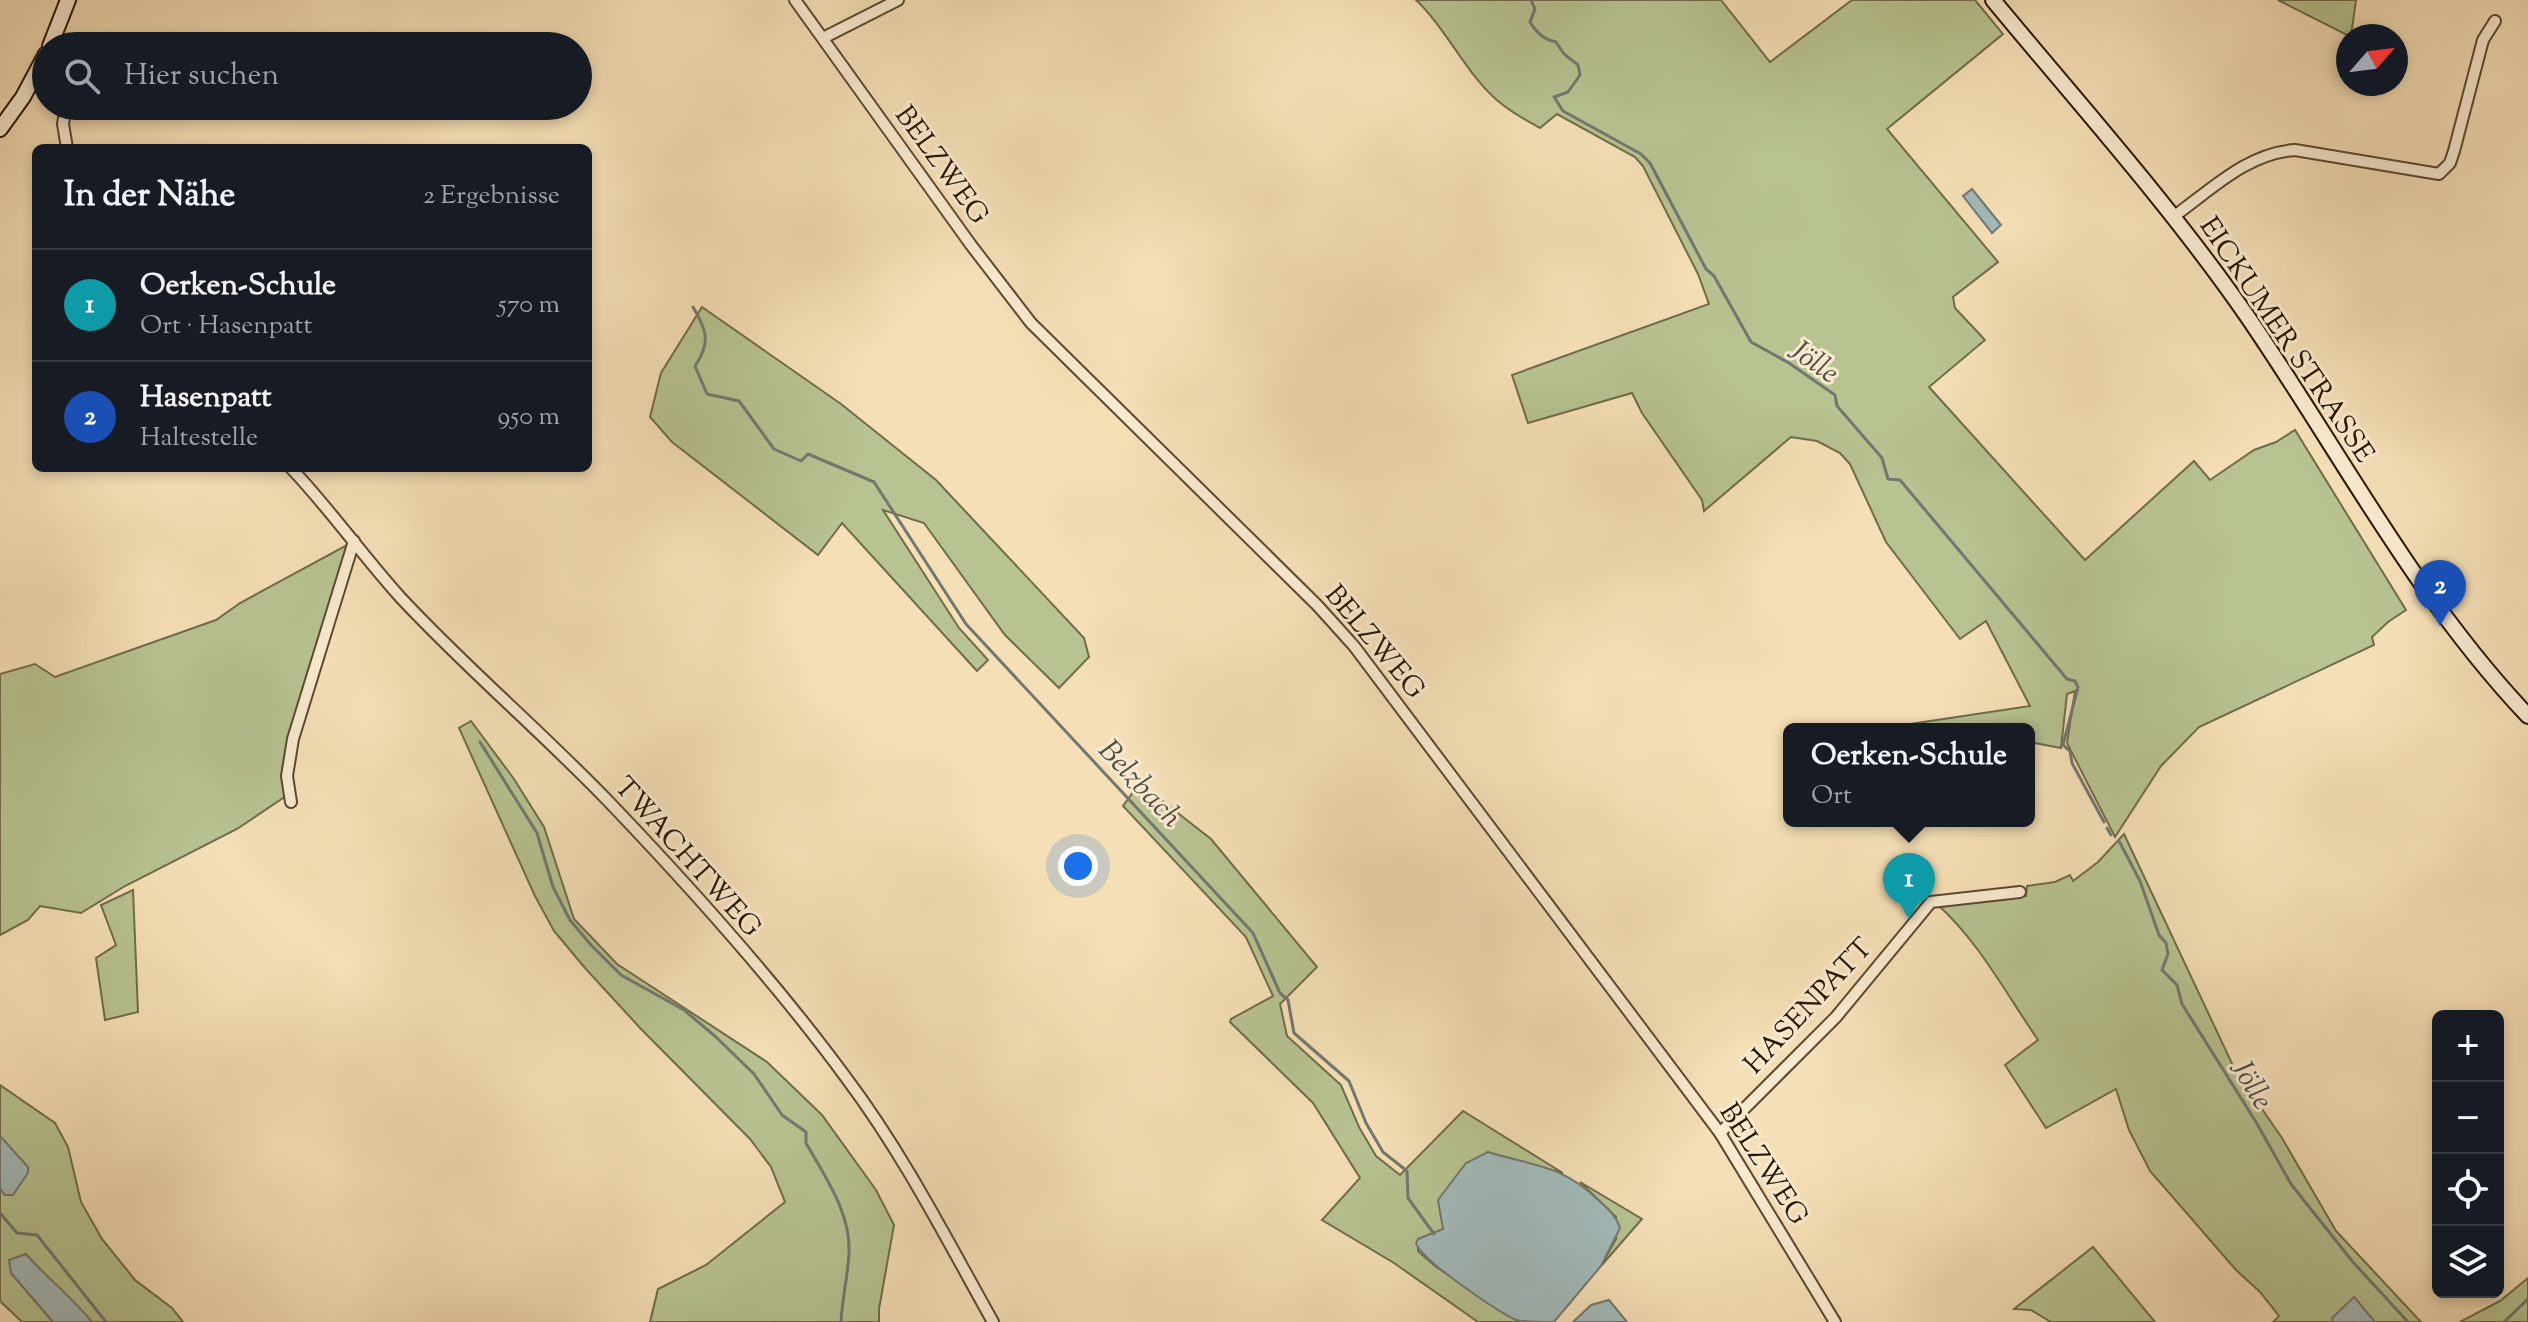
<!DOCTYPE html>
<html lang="de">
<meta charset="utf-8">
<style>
:root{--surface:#171b24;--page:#20242c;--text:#f1f3f6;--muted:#9ea1a6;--line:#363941;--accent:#c59692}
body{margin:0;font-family:"Sorts Mill Goudy",serif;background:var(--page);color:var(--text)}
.controls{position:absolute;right:24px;bottom:24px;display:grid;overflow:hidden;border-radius:12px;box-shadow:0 4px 12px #0003}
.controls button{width:72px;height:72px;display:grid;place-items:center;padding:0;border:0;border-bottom:2px solid var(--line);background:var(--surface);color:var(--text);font:40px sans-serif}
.compass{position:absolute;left:2336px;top:24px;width:72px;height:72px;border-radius:50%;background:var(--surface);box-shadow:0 4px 12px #0003;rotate:62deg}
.you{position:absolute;left:1078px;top:866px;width:28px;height:28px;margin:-20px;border:6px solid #fff;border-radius:50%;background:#1a73e8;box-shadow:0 0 0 12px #1a73e833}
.badge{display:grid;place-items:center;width:52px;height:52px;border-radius:50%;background:var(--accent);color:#fff;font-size:26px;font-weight:700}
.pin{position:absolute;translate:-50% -66px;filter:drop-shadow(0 2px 4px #0008)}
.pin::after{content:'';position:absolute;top:42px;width:28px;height:24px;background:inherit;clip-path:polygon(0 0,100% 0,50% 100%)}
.popup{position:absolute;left:1783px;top:723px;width:252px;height:104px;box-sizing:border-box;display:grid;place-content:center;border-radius:12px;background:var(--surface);filter:drop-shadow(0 2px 6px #0005);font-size:26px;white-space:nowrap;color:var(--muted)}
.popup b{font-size:30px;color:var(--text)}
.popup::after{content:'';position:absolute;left:50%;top:100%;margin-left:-16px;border:16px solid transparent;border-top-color:var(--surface)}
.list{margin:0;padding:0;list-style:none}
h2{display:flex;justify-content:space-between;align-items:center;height:104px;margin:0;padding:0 32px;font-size:34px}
h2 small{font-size:26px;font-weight:400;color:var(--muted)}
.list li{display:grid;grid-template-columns:52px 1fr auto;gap:24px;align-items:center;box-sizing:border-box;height:112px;padding:0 32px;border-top:2px solid var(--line)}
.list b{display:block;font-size:30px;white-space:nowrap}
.list p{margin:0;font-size:26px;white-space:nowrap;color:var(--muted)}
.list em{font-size:26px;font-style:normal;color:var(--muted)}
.icon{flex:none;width:44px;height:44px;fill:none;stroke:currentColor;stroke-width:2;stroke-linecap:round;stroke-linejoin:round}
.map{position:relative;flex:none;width:2528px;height:1322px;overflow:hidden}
.search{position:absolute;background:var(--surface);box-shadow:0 4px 12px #0003;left:32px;top:32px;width:560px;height:88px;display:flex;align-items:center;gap:20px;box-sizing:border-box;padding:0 28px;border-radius:44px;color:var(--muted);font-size:30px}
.panel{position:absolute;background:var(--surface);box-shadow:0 4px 12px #0003;left:32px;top:144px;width:560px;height:328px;border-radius:12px}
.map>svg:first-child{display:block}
</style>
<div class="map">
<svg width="2528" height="1322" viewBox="0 0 2528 1322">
<rect width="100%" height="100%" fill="#f5dfb6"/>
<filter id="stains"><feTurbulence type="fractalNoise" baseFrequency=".0025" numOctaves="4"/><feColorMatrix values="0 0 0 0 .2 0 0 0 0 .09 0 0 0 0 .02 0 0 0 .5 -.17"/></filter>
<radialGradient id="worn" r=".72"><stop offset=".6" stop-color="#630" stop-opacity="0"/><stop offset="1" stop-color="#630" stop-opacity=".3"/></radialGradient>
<!-- green -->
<g fill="#b7c391" stroke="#706c49" stroke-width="2">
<path d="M1416 0H1721L1770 62 1852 0H1975L2003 34 1887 129 1998 262 1953 297 1955 308 1985 340 1929 387 2085 560 2194 461 2210 480 2254 450 2276 442 2295 430 2406 610 2388 622 2372 637 2374 645 2199 727 2161 766 2115 837 2067 743 2075 691 2067 694 2061 748 2029 742V729H1877L2030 706 1986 621 1960 639 1886 542 1850 464 1840 453 1817 441 1791 437 1704 511 1702 500 1642 413 1632 393 1528 423 1512 375 1709 304 1698 274 1643 166 1635 157 1557 114 1540 128C1528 121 1514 114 1503 105 1469 80 1448 30 1416 0Z"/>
<polygon points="2278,0 2356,0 2351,36 2349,36"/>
<polygon points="702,307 841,404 936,480 1084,638 1089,657 1059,688 1005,635 924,523 883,510 959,628 988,660 977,671 842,523 818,555 672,442 650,417 661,373"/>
<polygon points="347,545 289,738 286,796 237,829 125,886 81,913 40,906 28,920 0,935 0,674 35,664 55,677 216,620 240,603"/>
<polygon points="471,721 514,779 544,827 574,919 617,964 767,1062 822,1115 876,1190 894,1225 879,1309 879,1322 650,1322 658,1289 706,1265 785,1202 771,1167 750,1139 641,1029 585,968 554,931 535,896 459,728"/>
<polygon points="1147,789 1211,839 1317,967 1280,1004 1287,1036 1341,1085 1359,1127 1376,1156 1400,1175 1463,1111 1563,1173 1487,1152 1440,1211 1444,1229 1418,1239 1418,1251 1435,1266 1519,1322 1478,1322 1394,1263 1322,1220 1360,1178 1313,1103 1230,1022 1231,1019 1273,996 1246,937 1123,806 1134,791"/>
<path d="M2124 834 2235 1070 2282 1138 2336 1231 2421 1322H2273L2279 1316 2260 1292 2236 1270 2150 1171 2129 1130 2116 1089 2046 1128 2005 1065 2038 1040C2007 995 1979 942 1938 905L2026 896 2027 886 2055 882 2070 875 2073 881 2098 862Z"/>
<polygon points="133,890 138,1012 105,1020 96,958 116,945 101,905"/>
<polygon points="0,1085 55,1123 68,1147 81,1202 102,1239 135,1280 172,1308 183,1322 92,1322 25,1254 11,1273 53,1322 22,1322 0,1301"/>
<polygon points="1580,1182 1642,1219 1601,1266 1616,1239 1616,1217"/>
<polygon points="2093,1247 2155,1322 2051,1322 2031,1310 2014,1309"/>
<polygon points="2528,1278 2528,1322 2460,1322 2500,1301"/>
</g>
<!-- water -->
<g fill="#a2baba" stroke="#727870" stroke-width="2">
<polygon points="1972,189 2001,225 1992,233 1963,196"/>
<polygon points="0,1136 28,1167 28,1173 13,1195 5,1195 0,1189"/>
<path d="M1488 1152C1532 1166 1561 1164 1597 1199 1607 1208 1616 1215 1620 1228L1601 1266 1554 1322C1543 1322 1526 1322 1516 1320 1497 1311 1421 1260 1416 1243L1418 1239 1443 1229 1438 1200 1466 1163Z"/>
<path d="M26 1254C47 1278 72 1297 92 1322H53L11 1273 9 1260Z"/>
<polygon points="2354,1297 2375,1322 2333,1322 2332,1318"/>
<polygon points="1609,1300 1627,1322 1573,1322 1591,1305"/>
</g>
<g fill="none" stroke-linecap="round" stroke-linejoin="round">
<!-- stream -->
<g stroke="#727870" stroke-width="3">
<path d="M1531 0 1535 9 1530 22C1537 33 1543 39 1556 42L1564 54 1578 65 1580 75 1568 92 1554 97 1563 111 1641 154 1650 163 1706 269 1714 276 1751 342 1789 363 1835 395 1837 406 1882 458 1888 479 1900 480 2067 679 2075 681 2078 687 2063 745 2070 751 2072 763 2104 822"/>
<path d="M693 307C707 330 711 343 695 366L707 394 739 401 774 449 801 461 808 454 874 482 966 624 1253 933 1280 993 1288 1000 1294 1033 1349 1081 1366 1123 1383 1152 1407 1171 1408 1198 1434 1234"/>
<path d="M480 742 537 833 553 887 570 920 591 945 621 975 684 1010 716 1037 754 1074 782 1115 806 1132V1143C825 1177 851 1213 849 1253 848 1276 842 1299 841 1322"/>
<polyline points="2107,828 2111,835"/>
<polyline points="2119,841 2140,881 2159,935 2166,943 2168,954 2162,970 2177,985 2182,1004 2256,1122 2291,1184 2352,1261 2408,1322"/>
<polyline points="0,1213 17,1233 37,1235 106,1322"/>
<polyline points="2504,1322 2528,1299"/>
</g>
<!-- street casing -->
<g stroke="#5d482e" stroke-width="14">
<g id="street">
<polyline points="795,0 971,245 1031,323 1317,605 1354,646 1720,1133 1835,1322"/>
<polyline points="823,38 898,0"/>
<polyline points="66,106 63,124 67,148"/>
<path d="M2173 217C2211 190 2247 153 2295 150L2439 174 2450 163 2454 151 2483 40 2495 21"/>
<path d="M291 468C330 509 362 555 400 597 467 669 543 733 611 804 694 891 776 982 847 1079 904 1155 947 1240 993 1322"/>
<polyline points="291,802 287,776 293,739 354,541"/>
<polyline points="1720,1133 1836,1017 1931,902 2020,892"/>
</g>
</g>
<!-- secondary casing -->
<g stroke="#2a1501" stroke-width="18">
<g id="secondary">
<path d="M1993 0C2079 104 2170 205 2247 316 2339 450 2415 597 2528 716"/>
<polyline points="50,46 68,0"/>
<polyline points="0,129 23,97 46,54"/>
</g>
</g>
<!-- street -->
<use href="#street" stroke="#f8ead0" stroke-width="10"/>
<!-- secondary -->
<use href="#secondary" stroke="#f8ead0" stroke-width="14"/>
</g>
<g text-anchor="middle" stroke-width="6" stroke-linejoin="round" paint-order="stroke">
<!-- street labels -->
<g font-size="28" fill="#2a1501" stroke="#f8ead0">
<text transform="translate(943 164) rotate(54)" y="10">BELZWEG</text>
<text transform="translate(2288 339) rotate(56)" y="10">EICKUMER STRASSE</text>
<text transform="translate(1376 641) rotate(50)" y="10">BELZWEG</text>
<text transform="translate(689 856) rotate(48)" y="10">TWACHTWEG</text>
<text transform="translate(1807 1005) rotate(-47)" y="10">HASENPATT</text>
<text transform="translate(1765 1163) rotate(57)" y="10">BELZWEG</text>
</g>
<!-- water labels -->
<g font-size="30" font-style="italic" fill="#544f42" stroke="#f8ead0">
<text transform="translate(1815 361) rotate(35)" y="10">Jölle</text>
<text transform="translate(1141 783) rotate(47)" y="10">Belzbach</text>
<text transform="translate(2253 1084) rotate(59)" y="10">Jölle</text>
</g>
</g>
<rect width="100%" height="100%" filter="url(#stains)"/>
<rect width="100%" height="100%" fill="url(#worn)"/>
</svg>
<div class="controls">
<button>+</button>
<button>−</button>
<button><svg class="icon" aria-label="locate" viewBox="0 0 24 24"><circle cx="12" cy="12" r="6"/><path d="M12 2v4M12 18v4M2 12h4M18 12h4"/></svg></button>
<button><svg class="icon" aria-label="layers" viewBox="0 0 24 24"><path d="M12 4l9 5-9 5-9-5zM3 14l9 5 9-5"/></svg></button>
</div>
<svg class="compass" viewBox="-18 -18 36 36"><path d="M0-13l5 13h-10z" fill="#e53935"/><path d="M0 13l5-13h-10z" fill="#9ea1a6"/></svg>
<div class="you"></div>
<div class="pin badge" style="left:1909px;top:919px;background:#0f9aa8">1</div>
<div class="popup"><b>Oerken-Schule</b>Ort</div>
<div class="pin badge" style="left:2440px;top:626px;background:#1a4fb4">2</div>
<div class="search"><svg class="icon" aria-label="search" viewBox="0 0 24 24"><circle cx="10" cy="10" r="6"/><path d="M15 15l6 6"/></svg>Hier suchen</div>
<section class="panel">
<h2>In der Nähe<small>2 Ergebnisse</small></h2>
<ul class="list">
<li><span class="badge" style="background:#0f9aa8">1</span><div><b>Oerken-Schule</b><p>Ort · Hasenpatt</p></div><em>570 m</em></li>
<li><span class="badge" style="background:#1a4fb4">2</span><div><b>Hasenpatt</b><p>Haltestelle</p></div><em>950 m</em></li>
</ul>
</section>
</div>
